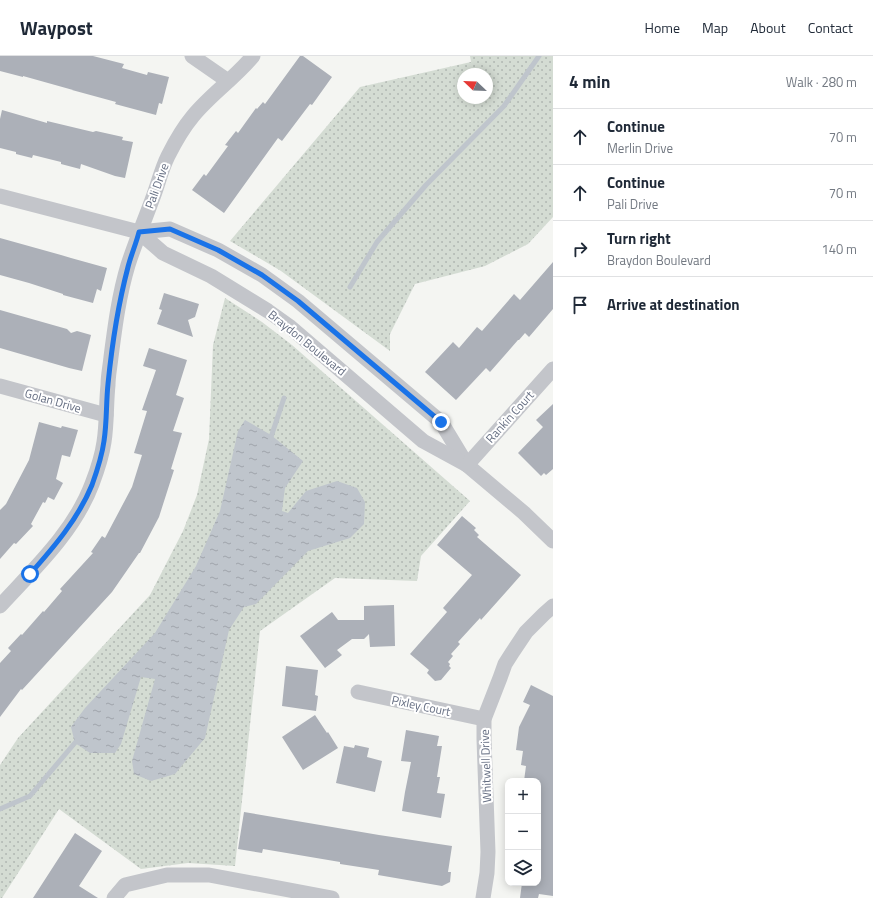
<!DOCTYPE html>
<meta charset="utf-8">
<style>
:root{--surface:#fff;--page:#f6f6f7;--text:#1f2937;--muted:#747a83;--line:#e0e1e3}
body{margin:0;font-family:"Titillium Web",sans-serif;background:var(--page);color:var(--text)}
.controls{position:absolute;right:12px;bottom:12px;display:grid;overflow:hidden;border-radius:8px;box-shadow:0 2px 10px #0003}
.controls button{width:36px;height:36px;display:grid;place-items:center;padding:0;border:0;border-bottom:1px solid var(--line);background:var(--surface);color:var(--text);font:20px sans-serif}
.compass{position:absolute;left:457px;top:12px;width:36px;height:36px;border-radius:50%;background:var(--surface);box-shadow:0 2px 10px #0003;rotate:293deg}
.stop{position:absolute;width:12px;height:12px;margin:-9px;border:3px solid #1a73e8;border-radius:50%;background:#fff}
.stop.end{background:#1a73e8;border-color:#fff;box-shadow:0 1px 4px #0008}
.list{margin:0;padding:0;list-style:none}
h2{display:flex;justify-content:space-between;align-items:center;height:52px;margin:0;padding:0 16px;font-size:17px}
h2 small{font-size:13px;font-weight:400;color:var(--muted)}
.list li{display:grid;grid-template-columns:26px 1fr auto;gap:12px;align-items:center;box-sizing:border-box;height:56px;padding:0 16px;border-top:1px solid var(--line)}
.list b{display:block;font-size:15px;white-space:nowrap}
.list p{margin:0;font-size:13px;white-space:nowrap;color:var(--muted)}
.list em{font-size:13px;font-style:normal;color:var(--muted)}
.icon{flex:none;width:22px;height:22px;fill:none;stroke:currentColor;stroke-width:2;stroke-linecap:round;stroke-linejoin:round}
.map{position:relative;flex:none;width:553px;height:842px;overflow:hidden}
header{display:flex;align-items:center;gap:24px;box-sizing:border-box;height:56px;padding:0 20px;background:var(--surface);border-bottom:1px solid var(--line)}
header strong{font-size:19px}
nav{display:flex;gap:22px;margin-inline-start:auto;font-size:14px}
main{display:flex}
aside{flex:1;background:var(--surface)}
.map>svg:first-child{display:block}
</style>
<header>
<strong>Waypost</strong>
<nav><a>Home</a><a>Map</a><a>About</a><a>Contact</a></nav>
</header>
<main>
<div class="map">
<svg width="553" height="842" viewBox="0 0 553 842">
<defs>
<pattern id="park-dots" width="8" height="8" patternUnits="userSpaceOnUse"><rect width="8" height="8" fill="#d4dcd3"/><path d="M2 2h.1M6 6h.1" fill="none" stroke="#b0b7b1" stroke-width="1.8" stroke-linecap="round"/></pattern>
<pattern id="water-ripples" width="26" height="14" patternUnits="userSpaceOnUse"><rect width="26" height="14" fill="#bfc5cc"/><path d="M2 4q2-2 4 0t4 0M15 11q2-2 4 0t4 0" fill="none" stroke="#9fa4ab"/></pattern>
</defs>
<rect width="100%" height="100%" fill="#f4f5f2"/>
<!-- park -->
<g fill="url(#park-dots)" fill-rule="evenodd">
<path d="M470 0H553V161L528 188 485 210 415 228 390 278V295L281 215 230 185 360 31 471 6ZM463 18H487V42H463Z"/>
<polygon points="225,242 262,266 292,289 470,445 421,500 417,525 335,522 260,575 235,810 188,807 141,813 59,753 2,842 0,842 0,709 18,682 150,539 183,475 197,439 209,383 213,289"/>
</g>
<!-- water -->
<polygon fill="url(#water-ripples)" points="245,364 271,379 303,405 285,432 282,455 288,457 306,435 337,425 357,432 365,446 364,468 350,482 308,495 256,548 244,551 229,574 205,682 175,718 151,725 134,718 132,705 155,623 141,621 121,688 115,697 90,697 75,687 71,671 85,652 155,577 196,510 220,455 238,375"/>
<g fill="none" stroke-linecap="round" stroke-linejoin="round">
<!-- stream -->
<g stroke="#bfc5cc" stroke-width="5">
<polyline points="350,231 377,186 426,129 504,50 539,0"/>
<polyline points="270,384 284,342"/>
<polyline points="0,753 30,740 79,682"/>
</g>
</g>
<!-- building -->
<g fill="#acb0b8">
<polygon points="0,0 93,0 124,8 122,12 147,19 148,16 169,21 162,48 159,47 156,59 115,48 116,46 72,34 73,34 23,20 23,21 0,15"/>
<polygon points="300,0 303,0 332,21 312,49 310,48 282,85 278,82 224,157 192,134 204,118 206,120 228,90 225,89 236,75 238,77 256,52 257,53 263,46 265,48"/>
<polygon points="2,54 47,67 47,65 93,76 96,75 123,81 122,84 133,86 125,122 115,120 81,108 80,113 61,108 61,106 33,99 32,102 16,98 16,96 0,92 0,63"/>
<polygon points="0,182 61,199 71,202 107,212 101,235 97,233 93,247 63,239 63,238 29,227 0,219"/>
<polygon points="553,206 553,253 529,281 525,277 519,284 518,284 490,316 486,312 456,344 425,316 453,286 459,292 477,271 482,275 514,238 520,244"/>
<polygon points="164,237 199,248 195,261 188,264 193,281 157,268 162,254 159,253"/>
<polygon points="0,254 67,273 71,277 77,275 91,279 82,315 69,312 0,292"/>
<polygon points="149,292 187,304 176,339 184,342 173,375 182,377 171,413 174,414 159,461 140,497 139,497 112,536 22,634 21,633 0,661 0,607 11,595 8,592 21,578 22,579 43,555 44,556 62,535 60,533 93,497 91,496 102,480 105,482 132,431 142,399 134,397 147,355 142,354 156,314 143,310"/>
<polygon points="553,348 553,413 546,419 544,417 541,420 518,397 543,371 536,364"/>
<polygon points="39,366 61,372 62,370 78,374 70,401 62,399 56,423 63,427 54,444 48,441 45,447 43,446 31,468 33,470 16,488 14,487 0,503 0,454 6,448 29,404"/>
<polygon points="462,460 476,472 474,474 479,479 477,481 521,519 481,564 480,562 458,586 460,588 451,598 453,600 448,606 450,608 449,610 451,612 441,624 435,625 427,617 429,614 410,598 447,556 443,552 472,519 437,489"/>
<polygon points="394,549 395,590 370,591 369,578 364,583 352,583 337,594 342,599 325,612 300,580 332,556 338,564 364,564 364,550"/>
<polygon points="286,610 318,614 315,639 318,640 316,655 282,650"/>
<polygon points="531,629 553,640 553,840 539,838 538,842 520,842 522,827 538,827 538,725 524,725 526,710 521,709 523,695 516,694 519,671 530,649 523,646"/>
<polygon points="315,659 327,677 328,676 338,692 303,714 282,681"/>
<polygon points="406,674 439,680 437,690 442,690 437,721 440,721 437,737 445,738 441,762 402,755 405,736 411,706 401,705"/>
<polygon points="355,689 369,692 367,701 382,705 375,736 336,727 344,690 354,692"/>
<polygon points="244,756 379,779 452,790 448,816 451,816 450,826 442,830 378,819 379,814 340,808 340,806 263,793 262,797 238,793"/>
<polygon points="75,777 102,795 79,830 98,842 33,842"/>
</g>
<g fill="none" stroke-linecap="round" stroke-linejoin="round">
<!-- street -->
<g stroke="#c3c5ca" stroke-width="15">
<polyline points="192,0 228,25"/>
<polyline points="0,140 139,176 170,173 218,194 262,219 298,245 441,366 467,409"/>
<polyline points="139,176 163,197 211,220 268,255 289,270 423,385 467,409 524,457 553,485"/>
<polyline points="0,330 106,359"/>
<polyline points="467,409 553,313"/>
<path d="M0 550C34 513 74 476 92 428 97 415 102 400 104 386 107 367 106 348 108 329 108 320 110 311 111 301 115 270 119 239 128 209 135 187 144 166 152 144 158 129 161 114 168 100 175 86 183 72 193 60 211 38 235 22 253 0"/>
<polyline points="358,636 484,663"/>
<polyline points="114,842 125,829 167,819 209,819 332,842"/>
<polyline points="483,842 487,817 488,796 484,683 484,663 500,622 505,608 512,597 526,576 544,558 553,550"/>
</g>
</g>
<g fill="none" stroke-linecap="round" stroke-linejoin="round">
<!-- route -->
<path stroke="#1a73e8" stroke-width="5" d="M30 518C54 491 78 463 92 429 97 415 102 400 104 385 107 366 106 347 108 328 112 288 118 249 128 211 131 199 136 188 139 176L170 173 218 194 262 219 298 245 441 366"/>
</g>
<g text-anchor="middle" stroke-width="4" stroke-linejoin="round" paint-order="stroke">
<!-- street labels -->
<g font-size="12" fill="#656e82" stroke="#fff">
<text transform="translate(157 130) rotate(-70)" y="4">Pali Drive</text>
<text transform="translate(307 287) rotate(39)" y="4">Braydon Boulevard</text>
<text transform="translate(53 345) rotate(16)" y="4">Golan Drive</text>
<text transform="translate(510 361) rotate(-48)" y="4">Rankin Court</text>
<text transform="translate(421 650) rotate(12)" y="4">Pixley Court</text>
<text transform="translate(486 710) rotate(-92)" y="4">Whitwell Drive</text>
</g>
</g>
</svg>
<div class="controls">
<button>+</button>
<button>−</button>
<button><svg class="icon" aria-label="layers" viewBox="0 0 24 24"><path d="M12 4l9 5-9 5-9-5zM3 14l9 5 9-5"/></svg></button>
</div>
<svg class="compass" viewBox="-18 -18 36 36"><path d="M0-13l5 13h-10z" fill="#e53935"/><path d="M0 13l5-13h-10z" fill="#747a83"/></svg>
<div class="stop" style="left:30px;top:518px"></div>
<div class="stop end" style="left:441px;top:366px"></div>
</div>
<aside>
<h2>4 min<small>Walk · 280 m</small></h2>
<ul class="list">
<li><svg class="icon" aria-label="ahead" viewBox="0 0 24 24"><path d="M12 20V5M6 11l6-6 6 6"/></svg><div><b>Continue</b><p>Merlin Drive</p></div><em>70 m</em></li>
<li><svg class="icon" aria-label="ahead" viewBox="0 0 24 24"><path d="M12 20V5M6 11l6-6 6 6"/></svg><div><b>Continue</b><p>Pali Drive</p></div><em>70 m</em></li>
<li><svg class="icon" aria-label="right" viewBox="0 0 24 24"><path d="M7 20v-9h11M14 6l5 5-5 5"/></svg><div><b>Turn right</b><p>Braydon Boulevard</p></div><em>140 m</em></li>
<li><svg class="icon" aria-label="arrive" viewBox="0 0 24 24"><path d="M6 21V4h12l-3 4 3 4H6"/></svg><div><b>Arrive at destination</b></div></li>
</ul>
</aside>
</main>
